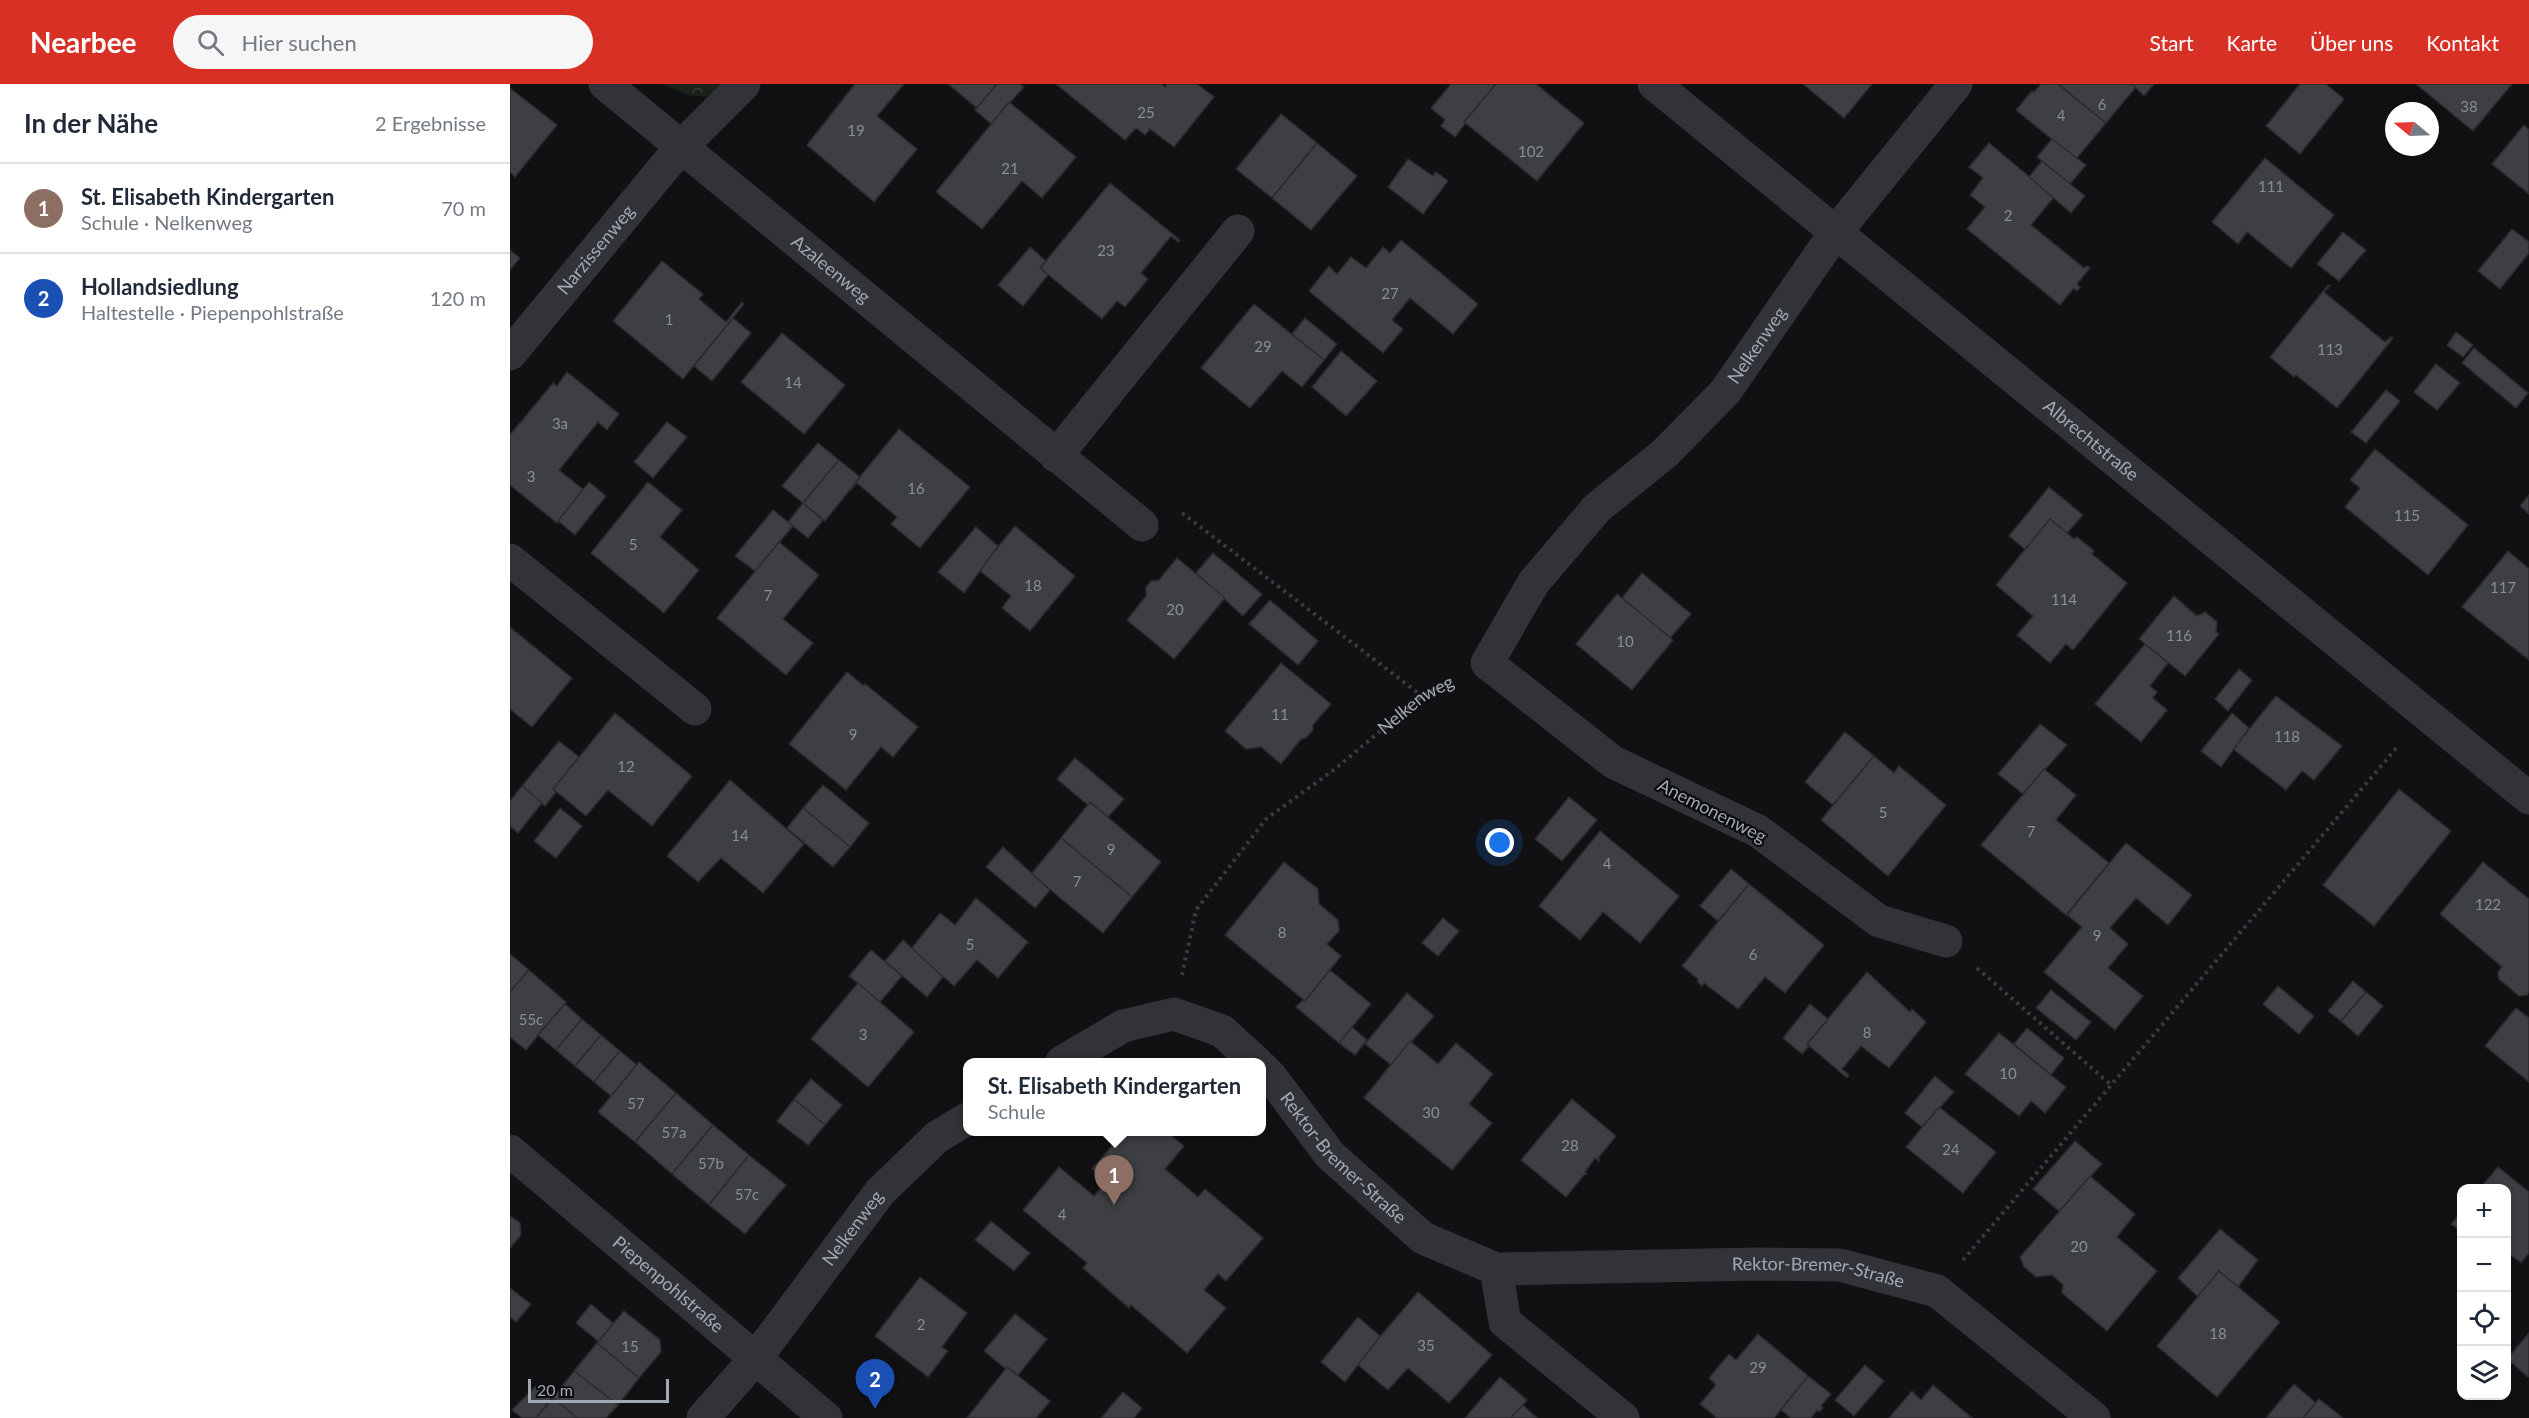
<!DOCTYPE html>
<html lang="de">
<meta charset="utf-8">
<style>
:root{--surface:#fff;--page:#f6f6f7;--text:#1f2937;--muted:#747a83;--line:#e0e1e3;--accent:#d93025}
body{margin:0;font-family:Lato,sans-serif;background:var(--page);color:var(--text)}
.controls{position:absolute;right:18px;bottom:18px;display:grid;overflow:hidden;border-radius:12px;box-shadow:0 3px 15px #0003}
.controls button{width:54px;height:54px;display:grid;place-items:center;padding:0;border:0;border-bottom:2px solid var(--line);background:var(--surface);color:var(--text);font:30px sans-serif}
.compass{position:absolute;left:1875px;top:18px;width:54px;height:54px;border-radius:50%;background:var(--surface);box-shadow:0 3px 15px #0003;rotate:289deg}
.scale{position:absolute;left:18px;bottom:15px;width:141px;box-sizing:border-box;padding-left:6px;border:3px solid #a1a9b4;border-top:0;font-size:16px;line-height:21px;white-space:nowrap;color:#a1a9b4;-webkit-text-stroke:4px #0c0c0e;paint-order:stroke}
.you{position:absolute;left:990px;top:759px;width:21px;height:21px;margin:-15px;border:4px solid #fff;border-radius:50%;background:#1a73e8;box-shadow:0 0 0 9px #1a73e833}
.badge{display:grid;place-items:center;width:39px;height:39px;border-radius:50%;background:var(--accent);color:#fff;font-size:20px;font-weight:700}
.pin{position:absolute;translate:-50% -50px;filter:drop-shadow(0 2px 3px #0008)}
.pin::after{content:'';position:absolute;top:32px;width:21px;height:18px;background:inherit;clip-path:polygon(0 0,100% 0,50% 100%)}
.popup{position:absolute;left:453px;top:974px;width:303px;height:78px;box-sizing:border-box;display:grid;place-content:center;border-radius:12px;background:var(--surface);filter:drop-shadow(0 2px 4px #0005);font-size:20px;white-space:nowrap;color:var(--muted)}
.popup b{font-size:22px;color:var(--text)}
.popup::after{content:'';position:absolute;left:50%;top:100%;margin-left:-12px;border:12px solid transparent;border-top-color:var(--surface)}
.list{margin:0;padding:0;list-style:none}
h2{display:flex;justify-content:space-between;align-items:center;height:78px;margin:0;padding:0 24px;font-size:26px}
h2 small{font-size:20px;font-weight:400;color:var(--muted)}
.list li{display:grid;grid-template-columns:39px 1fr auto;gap:18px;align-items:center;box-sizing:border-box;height:90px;padding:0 24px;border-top:2px solid var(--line)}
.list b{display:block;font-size:22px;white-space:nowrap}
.list p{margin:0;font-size:20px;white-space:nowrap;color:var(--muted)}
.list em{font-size:20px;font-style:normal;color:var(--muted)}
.icon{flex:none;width:33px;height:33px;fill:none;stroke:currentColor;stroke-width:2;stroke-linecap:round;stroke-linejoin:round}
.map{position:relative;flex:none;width:2019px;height:1334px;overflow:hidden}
header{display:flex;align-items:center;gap:36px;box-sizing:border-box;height:84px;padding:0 30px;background:var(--accent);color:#fff}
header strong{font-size:28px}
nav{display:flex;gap:33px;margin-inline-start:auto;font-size:21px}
.search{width:420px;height:54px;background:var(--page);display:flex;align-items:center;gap:15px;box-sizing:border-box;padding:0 21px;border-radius:33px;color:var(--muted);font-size:22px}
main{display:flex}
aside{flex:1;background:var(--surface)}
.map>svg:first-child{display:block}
</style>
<header>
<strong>Nearbee</strong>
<div class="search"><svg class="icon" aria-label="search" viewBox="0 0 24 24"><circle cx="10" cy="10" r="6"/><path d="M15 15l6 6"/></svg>Hier suchen</div>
<nav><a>Start</a><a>Karte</a><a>Über uns</a><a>Kontakt</a></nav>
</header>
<main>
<aside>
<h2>In der Nähe<small>2 Ergebnisse</small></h2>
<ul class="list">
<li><span class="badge" style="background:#8d6e63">1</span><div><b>St. Elisabeth Kindergarten</b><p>Schule · Nelkenweg</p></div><em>70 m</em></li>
<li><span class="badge" style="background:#1a4fb4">2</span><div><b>Hollandsiedlung</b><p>Haltestelle · Piepenpohlstraße</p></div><em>120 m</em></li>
</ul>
</aside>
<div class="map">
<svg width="2019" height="1334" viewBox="0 0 2019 1334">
<defs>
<pattern id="park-crowns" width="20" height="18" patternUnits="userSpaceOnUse" patternTransform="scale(1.5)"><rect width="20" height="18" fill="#192119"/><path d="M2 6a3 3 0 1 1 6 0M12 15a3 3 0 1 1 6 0" fill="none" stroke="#373e38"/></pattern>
</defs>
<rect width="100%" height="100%" fill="#111113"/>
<!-- park -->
<polygon fill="url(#park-crowns)" points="152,0 217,0 200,13 179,11"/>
<!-- building -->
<g fill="#3d3f43" stroke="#2b2b2f" stroke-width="1.5">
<polygon points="345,0 394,0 367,32 407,65 364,118 297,61"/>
<polygon points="438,0 487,0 467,24"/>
<polygon points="487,0 510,0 514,3 481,40 465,26"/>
<polygon points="546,0 651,0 655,3 657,0 687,0 704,13 664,63 640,45 635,51 626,44 615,56"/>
<polygon points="941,0 986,0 945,53 931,42 935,36 921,24"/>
<polygon points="986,0 1026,0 1074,39 1027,97 954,38"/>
<polygon points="1293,0 1362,0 1334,34"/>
<polygon points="1531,0 1548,0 1596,39 1566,75 1506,26 1522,7 1524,8"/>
<polygon points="1548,0 1622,0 1626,3 1596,39"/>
<polygon points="1622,0 1644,0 1634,12"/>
<polygon points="1790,0 1816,0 1834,15 1790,70 1756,42"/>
<polygon points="1906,0 2002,0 1963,47"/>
<polygon points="0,4 47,41 5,93 0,88"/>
<polygon points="499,18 566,73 532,114 512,97 472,145 426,108"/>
<polygon points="771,30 807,59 762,114 726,85"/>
<polygon points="2014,41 2019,46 2019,110 1982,80"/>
<polygon points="1542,55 1576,81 1560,100 1527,73"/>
<polygon points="807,59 847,92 801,146 762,114"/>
<polygon points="1479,59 1544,113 1521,141 1574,184 1577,182 1580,184 1567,200 1570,203 1567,207 1564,204 1550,221 1457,145 1475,123 1460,111 1473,94 1459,83"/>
<polygon points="1755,74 1824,131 1781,184 1737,148 1728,160 1702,138"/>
<polygon points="898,75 923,92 926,88 938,97 913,130 878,103"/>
<polygon points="1532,77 1575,112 1561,129 1519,93"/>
<polygon points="600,99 670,156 668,158 661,152 631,189 638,195 615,223 607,217 592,235 530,184"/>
<polygon points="2002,145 2019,158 2019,169 1990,205 1968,187"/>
<polygon points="1833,148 1856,166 1829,197 1807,180"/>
<polygon points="891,156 968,220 943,250 900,214 882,236 893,245 873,269 799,207 819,182 827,190 841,173 856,184 873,163 880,169"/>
<polygon points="520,163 536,177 530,184 538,191 513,222 488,201"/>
<polygon points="0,166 10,174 0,186"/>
<polygon points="152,177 193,210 189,215 216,238 232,218 234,220 173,295 103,237"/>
<polygon points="1818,201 1820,202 1814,208 1875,258 1881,253 1883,254 1827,324 1786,291 1784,293 1760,273"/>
<polygon points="744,220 814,276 792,303 772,287 740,324 691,284"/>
<polygon points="223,234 241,249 202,297 184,282"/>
<polygon points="795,234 827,260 814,276 782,250"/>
<polygon points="1946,248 1963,261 1953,273 1937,261"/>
<polygon points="272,249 335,301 294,350 231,298"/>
<polygon points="1964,264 2018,309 2006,324 1952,279"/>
<polygon points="831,267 867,297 836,332 802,303"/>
<polygon points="1926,280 1950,299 1927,326 1904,308"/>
<polygon points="57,288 109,330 97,346 88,338 49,386 74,406 47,439 0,401 0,351 43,299 47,302"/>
<polygon points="1876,306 1890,317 1856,359 1841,348"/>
<polygon points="157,338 177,353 143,394 124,378"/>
<polygon points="389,345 460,403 410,464 381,440 387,433 347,399 340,407 339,406"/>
<polygon points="308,359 329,376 293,419 272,402"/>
<polygon points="1865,365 1958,441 1918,491 1835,423 1850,404 1840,396"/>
<polygon points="329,376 350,393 315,437 293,419"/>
<polygon points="79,398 96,412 65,451 48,437"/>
<polygon points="138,398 172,426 150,453 189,486 154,529 81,469"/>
<polygon points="1539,403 1573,431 1557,449 1540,435 1516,466 1499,452"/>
<polygon points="2019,411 2019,430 2010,422"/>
<polygon points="293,419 313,436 298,454 278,438"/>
<polygon points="263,426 283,442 245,487 225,472"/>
<polygon points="1540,435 1564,455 1567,453 1584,467 1582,470 1617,499 1563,566 1556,560 1540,579 1507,551 1523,532 1486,501"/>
<polygon points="505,442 565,492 520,547 492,524 501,512 469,486"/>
<polygon points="466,443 488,462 454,509 428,488"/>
<polygon points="269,458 309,491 273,535 303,559 276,591 207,534"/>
<polygon points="1998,467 2019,485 2019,576 1952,523"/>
<polygon points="703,469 752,510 733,532 686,489"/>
<polygon points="667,474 715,514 664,575 617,536 636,512 636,503 641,497 649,496"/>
<polygon points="1132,489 1181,530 1160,554 1112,514"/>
<polygon points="1107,510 1163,556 1122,606 1066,560"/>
<polygon points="1664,512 1687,532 1695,528 1707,538 1706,548 1709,550 1675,592 1629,555"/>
<polygon points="760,516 808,557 788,581 739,540"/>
<polygon points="0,543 62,594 22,643 0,625"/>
<polygon points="1635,560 1658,579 1640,602 1647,608 1643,614 1657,626 1631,658 1585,620"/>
<polygon points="771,579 821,620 803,641 803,646 796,654 791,655 771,680 751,663 736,665 715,647"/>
<polygon points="1729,585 1742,596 1718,627 1705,615"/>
<polygon points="337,588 354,602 355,600 408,643 383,673 371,663 336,706 279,660"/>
<polygon points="1766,612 1832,662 1804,696 1792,687 1776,706 1723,665"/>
<polygon points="105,629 182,692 142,742 98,706 76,732 43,705"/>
<polygon points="1722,629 1739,644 1711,683 1691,667"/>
<polygon points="1530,640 1557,661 1513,710 1488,690"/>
<polygon points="1335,648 1364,672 1323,721 1295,698"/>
<polygon points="49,657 69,673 43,705 46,708 35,722 12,702"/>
<polygon points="1364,672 1384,689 1389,682 1436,721 1378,792 1311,736"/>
<polygon points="565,674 614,715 598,733 580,718 578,721 547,695"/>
<polygon points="1534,685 1566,711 1546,736 1599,779 1556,831 1471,761"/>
<polygon points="220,696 294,760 253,809 211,774 188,798 157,772"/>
<polygon points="313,701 359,739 340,763 293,724"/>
<polygon points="12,702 32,719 8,749 0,742 0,717"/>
<polygon points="1889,705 1941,747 1864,842 1813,801"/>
<polygon points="1059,713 1087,736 1052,777 1025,755"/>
<polygon points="580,718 651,778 622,813 551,754"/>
<polygon points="50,724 72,742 46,774 24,757"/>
<polygon points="293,724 340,763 323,783 277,744"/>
<polygon points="1090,747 1169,812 1130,859 1093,828 1070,856 1029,822"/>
<polygon points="551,754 622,813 593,849 521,790"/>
<polygon points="1616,759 1682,811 1658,841 1626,814 1600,844 1618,860 1598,884 1633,912 1605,946 1534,888 1572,843 1557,831"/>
<polygon points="493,763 540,806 525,824 476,783"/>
<polygon points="774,778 808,805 809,820 828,836 829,847 817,860 831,872 795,917 715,851"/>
<polygon points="1973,778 2019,815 2019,907 2017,911 2009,912 1989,895 1988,888 1992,883 1930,830"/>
<polygon points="1221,785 1239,800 1208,837 1190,822"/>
<polygon points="1239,800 1314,861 1275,909 1255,893 1228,925 1194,899 1192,902 1187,897 1188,895 1172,882"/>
<polygon points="466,814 518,858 488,894 467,876 444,902 401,865 430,829 445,841"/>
<polygon points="933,834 949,847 928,872 912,859"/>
<polygon points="393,856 433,893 417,913 375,877"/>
<polygon points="361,866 392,892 370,918 339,892"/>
<polygon points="0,870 19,886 0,908"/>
<polygon points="19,886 56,918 16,966 0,953 0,908"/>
<polygon points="820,886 861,920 829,959 786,923 793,916 795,917"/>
<polygon points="1357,888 1400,928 1402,925 1416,938 1379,984 1351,962 1332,985 1339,991 1337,994 1297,960"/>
<polygon points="1843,897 1856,908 1831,937 1818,927"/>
<polygon points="348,899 404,948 358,1003 301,955"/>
<polygon points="1768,902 1804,932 1789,950 1753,920"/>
<polygon points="1541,906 1581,938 1566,956 1526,924"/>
<polygon points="1856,908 1873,922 1848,952 1831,937"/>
<polygon points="897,909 924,932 881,981 855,960"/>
<polygon points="55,920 72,935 46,966 28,951"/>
<polygon points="1300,920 1318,935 1297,960 1299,962 1292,970 1273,954"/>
<polygon points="2006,924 2019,934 2019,998 1975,962"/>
<polygon points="72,935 91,951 65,982 46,966"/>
<polygon points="842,943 857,956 845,971 829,959"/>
<polygon points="1517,944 1554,974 1541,991 1504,960"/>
<polygon points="1489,949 1556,1003 1535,1029 1521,1017 1509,1032 1455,990"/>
<polygon points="91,951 110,967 84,998 65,982"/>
<polygon points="900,957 928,980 946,959 983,990 959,1020 982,1039 942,1086 854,1014"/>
<polygon points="110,967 127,981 101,1012 84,998"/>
<polygon points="129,978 166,1009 125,1058 88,1028"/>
<polygon points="1425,992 1444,1008 1412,1043 1395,1029"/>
<polygon points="301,995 332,1021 315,1041 284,1015"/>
<polygon points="166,1009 203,1041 162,1090 125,1058"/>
<polygon points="284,1015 315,1041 298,1061 267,1037"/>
<polygon points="1062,1015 1106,1052 1089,1073 1089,1077 1085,1074 1075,1088 1077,1090 1074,1091 1056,1113 1011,1076"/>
<polygon points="1429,1023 1486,1068 1453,1109 1396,1063"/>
<polygon points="203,1041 239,1071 199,1121 162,1090"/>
<polygon points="614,1048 657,1048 674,1062 655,1085 688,1113 695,1105 753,1154 716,1197 708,1190 694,1206 716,1224 677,1269 621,1221 619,1224 573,1184 577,1179 513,1126 549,1083 584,1112 597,1097 582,1085"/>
<polygon points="1565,1057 1592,1080 1549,1127 1523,1105"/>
<polygon points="239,1071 276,1101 235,1150 199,1121"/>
<polygon points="1988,1083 2019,1108 2019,1169 2011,1179 1996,1167 1996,1104 1970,1104"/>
<polygon points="1580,1092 1625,1130 1607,1153 1647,1187 1597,1247 1552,1209 1553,1201 1542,1191 1526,1193 1514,1183 1510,1173"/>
<polygon points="1952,1127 1952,1148 1941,1140"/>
<polygon points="0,1132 10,1139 11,1151 0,1164"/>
<polygon points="481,1137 520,1169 504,1187 465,1156"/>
<polygon points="1710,1145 1748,1176 1728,1203 1709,1187 1688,1213 1668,1194"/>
<polygon points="1709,1187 1770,1238 1707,1313 1647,1262"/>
<polygon points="410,1193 457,1229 432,1263 438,1267 418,1293 365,1252"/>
<polygon points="0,1204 21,1220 6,1238 0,1233"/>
<polygon points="908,1208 982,1271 939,1319 898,1284 878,1306 847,1280"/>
<polygon points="81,1220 103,1239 89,1258 66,1239"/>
<polygon points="114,1227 150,1256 151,1268 129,1294 87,1259"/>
<polygon points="505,1230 537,1255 508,1291 497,1283 496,1285 474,1267"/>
<polygon points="848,1233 870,1252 835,1298 811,1278"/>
<polygon points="2019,1249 2019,1292 2018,1293 1997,1275"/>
<polygon points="1248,1250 1298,1292 1264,1334 1207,1334 1190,1320 1206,1301 1199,1294 1219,1270 1226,1276"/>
<polygon points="87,1259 129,1294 108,1321 64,1287"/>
<polygon points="1355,1281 1374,1297 1344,1332 1325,1316"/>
<polygon points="497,1283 540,1317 526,1334 457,1334"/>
<polygon points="64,1287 108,1321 96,1334 67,1334 43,1314"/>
<polygon points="1298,1292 1321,1310 1311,1322 1313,1324 1309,1328 1307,1326 1301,1334 1281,1334 1271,1326"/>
<polygon points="990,1293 1017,1316 1013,1321 1001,1334 955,1334"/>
<polygon points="1784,1300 1806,1319 1793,1334 1756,1334"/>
<polygon points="1423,1301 1462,1334 1379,1334 1402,1307 1411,1316"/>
<polygon points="26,1302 41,1315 26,1334 12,1334 2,1326"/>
<polygon points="613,1308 632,1324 624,1334 591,1334"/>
<polygon points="43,1314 67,1334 26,1334"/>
<polygon points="1809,1315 1833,1334 1793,1334"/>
<polygon points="1013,1321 1027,1334 1001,1334"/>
</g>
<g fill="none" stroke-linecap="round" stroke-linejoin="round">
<!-- path -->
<g stroke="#383b3f" stroke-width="4" stroke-dasharray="3 4.5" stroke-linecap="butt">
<polyline points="672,429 912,612"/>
<polyline points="1467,884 1600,1000"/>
<path id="s1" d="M672 891 686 826 756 735 825 685 912 612 942 597"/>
<polyline points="1453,1176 1888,662"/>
</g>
<!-- minor -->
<g stroke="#323338" stroke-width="33">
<path id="s2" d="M95 0 632 441"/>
<path id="s3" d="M1144 0 2019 714"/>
<path id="s4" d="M0 270 171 63 234 0"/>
<polyline points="546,372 728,147"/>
<polyline points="0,476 185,625"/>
<path id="s5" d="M1436 857 1369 837 1248 747 1103 678 977 579 1024 498 1087 424 1155 369 1215 308 1325 149 1446 0"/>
<polyline points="552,978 613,942 664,930 712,947 746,978"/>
<path id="s6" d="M751 983 761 993 820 1071 913 1154 986 1185 1250 1180 1330 1181 1427 1207 1584 1334"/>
<path id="s7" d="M0 1067 316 1334"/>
<polyline points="986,1185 995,1238 1113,1334"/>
<path id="s8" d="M193 1334 246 1274 370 1108 427 1053 457 1035"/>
</g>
</g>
<g text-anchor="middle" stroke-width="4.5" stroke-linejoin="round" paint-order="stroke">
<!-- number labels -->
<g font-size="15" fill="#888e98">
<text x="1592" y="26">6</text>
<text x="1959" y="28">38</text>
<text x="636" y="34">25</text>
<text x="1551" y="37">4</text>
<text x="346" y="52">19</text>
<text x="1021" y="73">102</text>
<text x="500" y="90">21</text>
<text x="1761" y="108">111</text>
<text x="1498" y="137">2</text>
<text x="596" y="172">23</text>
<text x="880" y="215">27</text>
<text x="159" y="241">1</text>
<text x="753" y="268">29</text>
<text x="1820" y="271">113</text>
<text x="283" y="304">14</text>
<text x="50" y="345">3a</text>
<text x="21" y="398">3</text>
<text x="406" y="410">16</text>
<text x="1897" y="437">115</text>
<text x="123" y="466">5</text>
<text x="523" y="507">18</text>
<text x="1993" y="509">117</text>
<text x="258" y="517">7</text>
<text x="1554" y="521">114</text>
<text x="665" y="531">20</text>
<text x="1669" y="557">116</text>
<text x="1115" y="563">10</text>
<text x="770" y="636">11</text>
<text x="343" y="656">9</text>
<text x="1777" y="658">118</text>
<text x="116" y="688">12</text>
<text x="1373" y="734">5</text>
<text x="1521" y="753">7</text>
<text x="230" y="757">14</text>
<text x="601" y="771">9</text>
<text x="1097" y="785">4</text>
<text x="567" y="803">7</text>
<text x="1978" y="826">122</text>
<text x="772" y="854">8</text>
<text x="1587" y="857">9</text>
<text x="460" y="866">5</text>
<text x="1243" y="876">6</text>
<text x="21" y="941">55c</text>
<text x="1357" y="954">8</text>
<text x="353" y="956">3</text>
<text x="1498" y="995">10</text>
<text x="126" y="1025">57</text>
<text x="921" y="1034">30</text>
<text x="164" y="1054">57a</text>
<text x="1060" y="1067">28</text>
<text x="1441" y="1071">24</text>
<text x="201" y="1085">57b</text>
<text x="237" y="1116">57c</text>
<text x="552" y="1136">4</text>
<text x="1569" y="1168">20</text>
<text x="411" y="1246">2</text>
<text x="1708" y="1255">18</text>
<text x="916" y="1267">35</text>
<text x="120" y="1268">15</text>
<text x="1248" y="1289">29</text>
</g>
<!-- street labels -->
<g font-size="18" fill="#a1a9b4" stroke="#0c0c0e">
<text dy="6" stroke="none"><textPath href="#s4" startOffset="135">Narzissenweg</textPath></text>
<text dy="6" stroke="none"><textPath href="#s2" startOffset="292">Azaleenweg</textPath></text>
<text dy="6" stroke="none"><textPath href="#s5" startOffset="962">Nelkenweg</textPath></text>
<text dy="6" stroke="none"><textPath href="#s3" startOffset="564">Albrechtstraße</textPath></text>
<text dy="6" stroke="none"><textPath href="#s1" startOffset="370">Nelkenweg</textPath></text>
<text transform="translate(1202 727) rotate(27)" y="6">Anemonenweg</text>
<text dy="6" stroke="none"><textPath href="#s6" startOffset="123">Rektor-Bremer-Straße</textPath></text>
<text dy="6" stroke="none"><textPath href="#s8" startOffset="242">Nelkenweg</textPath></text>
<text dy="6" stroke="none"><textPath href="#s6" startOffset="639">Rektor-Bremer-Straße</textPath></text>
<text dy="6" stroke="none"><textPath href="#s7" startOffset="207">Piepenpohlstraße</textPath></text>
</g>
</g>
</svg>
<div class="controls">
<button>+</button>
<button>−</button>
<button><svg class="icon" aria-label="locate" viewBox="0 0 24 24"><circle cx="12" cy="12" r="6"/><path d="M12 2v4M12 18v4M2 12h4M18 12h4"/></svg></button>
<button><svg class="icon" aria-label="layers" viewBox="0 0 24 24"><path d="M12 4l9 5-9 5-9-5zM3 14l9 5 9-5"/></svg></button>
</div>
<svg class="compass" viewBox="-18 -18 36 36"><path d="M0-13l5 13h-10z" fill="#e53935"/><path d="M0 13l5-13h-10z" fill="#747a83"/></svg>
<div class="scale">20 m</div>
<div class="you"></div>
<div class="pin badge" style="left:604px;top:1121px;background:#8d6e63">1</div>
<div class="popup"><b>St. Elisabeth Kindergarten</b>Schule</div>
<div class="pin badge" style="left:365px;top:1325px;background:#1a4fb4">2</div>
</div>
</main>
